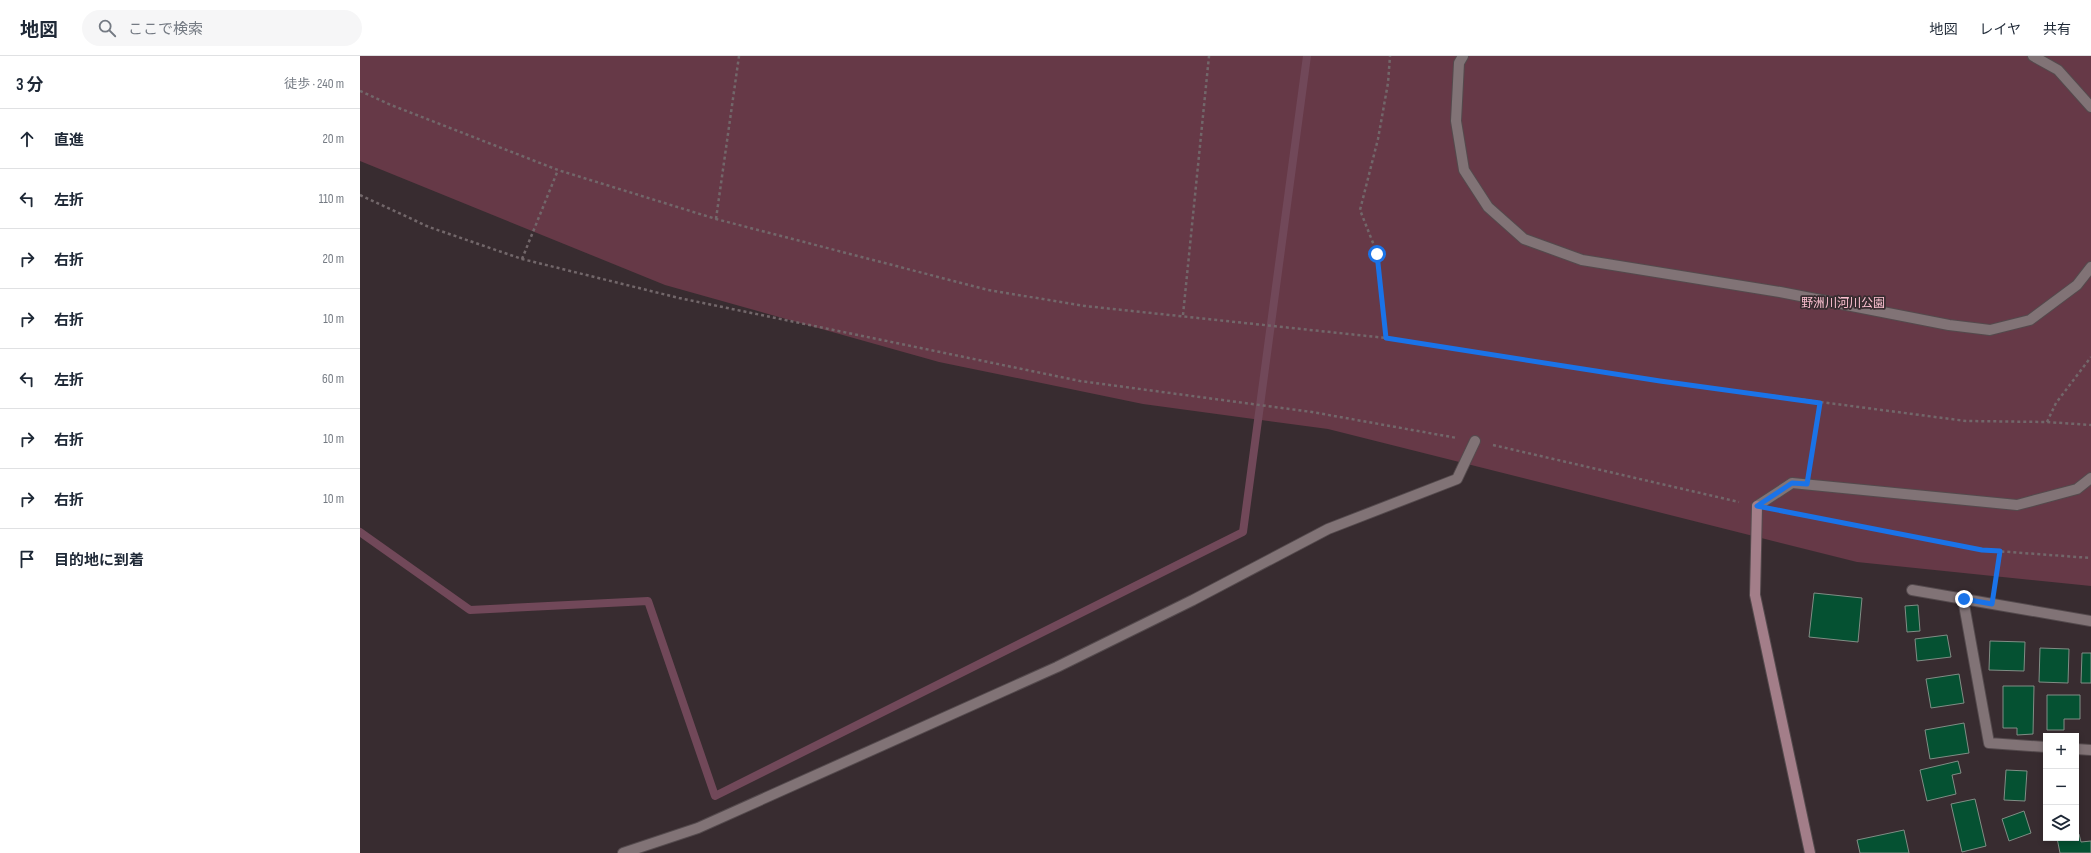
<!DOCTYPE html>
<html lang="ja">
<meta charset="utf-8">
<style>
:root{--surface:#fff;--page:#f6f6f7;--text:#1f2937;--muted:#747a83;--line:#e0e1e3}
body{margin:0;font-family:"Sofia Sans Condensed","Noto Sans JP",sans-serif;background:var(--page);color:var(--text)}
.controls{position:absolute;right:12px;bottom:12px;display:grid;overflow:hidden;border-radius:0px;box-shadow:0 2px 6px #0003}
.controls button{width:36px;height:36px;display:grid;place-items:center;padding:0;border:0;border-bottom:1px solid var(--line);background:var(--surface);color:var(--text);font:20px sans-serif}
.stop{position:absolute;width:12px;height:12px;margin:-9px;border:3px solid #1a73e8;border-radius:50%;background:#fff}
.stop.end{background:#1a73e8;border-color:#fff;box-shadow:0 1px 4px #0008}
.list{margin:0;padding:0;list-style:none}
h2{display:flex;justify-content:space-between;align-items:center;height:52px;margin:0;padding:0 16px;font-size:17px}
h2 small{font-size:13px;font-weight:400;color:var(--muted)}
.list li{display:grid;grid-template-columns:26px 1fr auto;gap:12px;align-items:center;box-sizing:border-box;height:60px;padding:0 16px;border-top:1px solid var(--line)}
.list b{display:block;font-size:15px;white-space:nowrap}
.list em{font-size:13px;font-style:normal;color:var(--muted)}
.icon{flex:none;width:22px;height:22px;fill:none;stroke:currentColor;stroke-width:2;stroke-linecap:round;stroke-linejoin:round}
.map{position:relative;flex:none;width:1731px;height:797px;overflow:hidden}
header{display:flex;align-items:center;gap:24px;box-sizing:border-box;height:56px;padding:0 20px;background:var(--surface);border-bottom:1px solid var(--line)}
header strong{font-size:19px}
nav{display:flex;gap:22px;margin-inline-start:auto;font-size:14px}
.search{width:280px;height:36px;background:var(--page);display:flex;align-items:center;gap:10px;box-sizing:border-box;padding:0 14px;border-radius:22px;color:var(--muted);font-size:15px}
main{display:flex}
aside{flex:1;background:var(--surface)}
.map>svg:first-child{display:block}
</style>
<header>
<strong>地図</strong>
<div class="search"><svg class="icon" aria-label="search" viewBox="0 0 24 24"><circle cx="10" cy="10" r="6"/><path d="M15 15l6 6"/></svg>ここで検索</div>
<nav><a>地図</a><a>レイヤ</a><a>共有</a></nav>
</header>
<main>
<aside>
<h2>3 分<small>徒歩 · 240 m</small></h2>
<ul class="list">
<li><svg class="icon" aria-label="ahead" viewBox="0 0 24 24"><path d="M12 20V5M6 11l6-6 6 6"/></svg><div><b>直進</b></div><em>20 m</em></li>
<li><svg class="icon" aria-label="left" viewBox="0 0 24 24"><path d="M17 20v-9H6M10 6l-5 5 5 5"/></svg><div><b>左折</b></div><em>110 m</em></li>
<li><svg class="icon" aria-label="right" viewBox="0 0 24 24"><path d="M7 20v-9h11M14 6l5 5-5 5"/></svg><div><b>右折</b></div><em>20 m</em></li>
<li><svg class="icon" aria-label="right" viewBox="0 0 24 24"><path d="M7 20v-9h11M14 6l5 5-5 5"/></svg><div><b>右折</b></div><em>10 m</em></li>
<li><svg class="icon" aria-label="left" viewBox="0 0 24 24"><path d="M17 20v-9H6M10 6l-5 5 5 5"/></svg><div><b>左折</b></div><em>60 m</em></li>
<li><svg class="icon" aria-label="right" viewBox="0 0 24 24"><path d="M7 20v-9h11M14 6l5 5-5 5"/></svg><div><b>右折</b></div><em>10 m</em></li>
<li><svg class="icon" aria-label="right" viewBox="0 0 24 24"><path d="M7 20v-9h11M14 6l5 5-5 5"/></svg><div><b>右折</b></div><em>10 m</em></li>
<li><svg class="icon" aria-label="arrive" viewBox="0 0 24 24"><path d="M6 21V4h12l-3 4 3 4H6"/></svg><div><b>目的地に到着</b></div></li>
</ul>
</aside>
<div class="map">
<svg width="1731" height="797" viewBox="0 0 1731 797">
<rect width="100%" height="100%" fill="#382c30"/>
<!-- green -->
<polygon fill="#663947" points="0,0 1731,0 1731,530 1497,506 968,373 783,348 579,306 305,229 0,105"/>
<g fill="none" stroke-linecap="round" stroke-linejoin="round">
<!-- stream -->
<polyline stroke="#714859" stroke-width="8" points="0,476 110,554 288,545 355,740 883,476 947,0"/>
</g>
<!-- building -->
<g fill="#055132" stroke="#808d85">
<polygon points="1454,537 1502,542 1498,586 1449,581"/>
<polygon points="1558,549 1560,575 1547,576 1545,550"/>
<polygon points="1587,579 1591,601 1557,605 1555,583"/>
<polygon points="1630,585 1665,586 1664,615 1629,614"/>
<polygon points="1680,592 1709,593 1708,627 1679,626"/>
<polygon points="1722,597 1731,597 1731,627 1721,627"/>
<polygon points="1599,618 1604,647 1571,652 1566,623"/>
<polygon points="1643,630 1674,630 1673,678 1657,679 1657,672 1643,672"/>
<polygon points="1687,639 1720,639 1720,663 1704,663 1704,674 1687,674"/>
<polygon points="1604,667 1609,697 1570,703 1565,674"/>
<polygon points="1598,705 1601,717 1592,719 1596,738 1567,745 1560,714"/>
<polygon points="1646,714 1667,715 1665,745 1644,744"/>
<polygon points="1615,743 1626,790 1602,796 1591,748"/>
<polygon points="1664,755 1671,777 1649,785 1642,763"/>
<polygon points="1544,774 1549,797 1500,797 1497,784"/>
<polygon points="1719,778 1721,786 1731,785 1731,797 1700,797 1697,782 1716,782 1716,779"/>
</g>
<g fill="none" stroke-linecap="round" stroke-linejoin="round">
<!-- lane casing -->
<g stroke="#544a4d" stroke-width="12">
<g id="lane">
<polyline points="1103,0 1099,7 1096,65 1104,114 1128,151 1164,183 1222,204 1420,236 1589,269 1630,274 1670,264 1717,229 1731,211"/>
<polyline points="1673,0 1698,14 1731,51"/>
<polyline points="1397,450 1432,427 1657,449 1717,433 1731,422"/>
</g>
</g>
<!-- street casing -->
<g stroke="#544a4d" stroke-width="12">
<g id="street">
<polyline points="1552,534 1731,565"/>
<polyline points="1603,543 1629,687 1686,691"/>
<polyline points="1716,693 1731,694"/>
<polyline points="263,797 338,772 697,611 833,544 968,473 1097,423 1115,385"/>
</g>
</g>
<!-- secondary casing -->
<g stroke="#544a4d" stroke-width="12">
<polyline id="secondary" points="1397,450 1395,539 1450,797"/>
</g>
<!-- path -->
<g stroke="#72676a" stroke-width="2.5" stroke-dasharray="3 3" stroke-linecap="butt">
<polyline points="0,35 31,49 198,114 356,163 628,234 725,250 1026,282 1300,325 1606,365 1687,366 1731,369"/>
<polyline points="0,139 69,171 162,203 319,242 720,325 952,356 1097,382"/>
<polyline points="356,163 379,0"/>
<polyline points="162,203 198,114"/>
<polyline points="823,259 849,0"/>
<polyline points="1026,282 1017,197 1000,154 1018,83 1028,27 1030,0"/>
<polyline points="1687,366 1696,347 1731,301"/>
<polyline points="1133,389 1379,446"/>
<polyline points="1450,411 1460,347"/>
<polyline points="1423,456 1622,494 1731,502"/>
<polyline points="1635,530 1641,495"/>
</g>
<!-- lane -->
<use href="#lane" stroke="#817376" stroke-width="10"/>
<!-- street -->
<use href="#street" stroke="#817376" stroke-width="10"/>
<!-- secondary -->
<use href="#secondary" stroke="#a37e89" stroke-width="10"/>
</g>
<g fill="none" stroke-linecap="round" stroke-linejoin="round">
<!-- route -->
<polyline stroke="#1a73e8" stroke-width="5" points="1017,198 1026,282 1300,325 1460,347 1447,428 1432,427 1397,450 1622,494 1640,495 1632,548 1604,543"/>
</g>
<g text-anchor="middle" stroke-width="3.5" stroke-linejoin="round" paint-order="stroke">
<!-- park labels -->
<g font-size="12" fill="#fcc1d1" stroke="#382c30">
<text x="1483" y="251">野洲川河川公園</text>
</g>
</g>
</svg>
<div class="controls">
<button>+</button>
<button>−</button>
<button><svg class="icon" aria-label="layers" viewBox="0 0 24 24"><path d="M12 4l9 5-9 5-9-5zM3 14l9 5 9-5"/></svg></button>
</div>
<div class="stop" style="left:1017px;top:198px"></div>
<div class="stop end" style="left:1604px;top:543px"></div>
</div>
</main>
